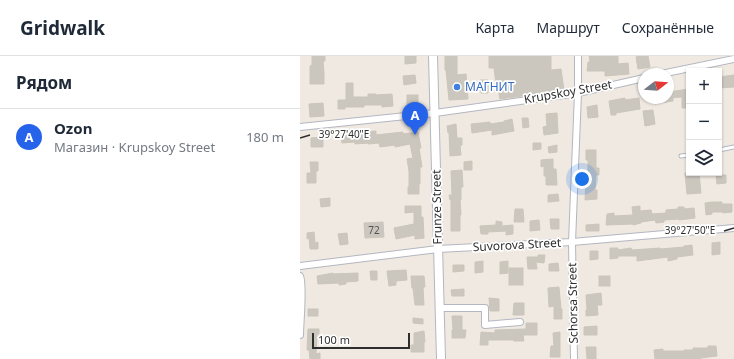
<!DOCTYPE html>
<html lang="ru">
<meta charset="utf-8">
<style>
:root{--surface:#fff;--page:#f6f6f7;--text:#1f2937;--muted:#747a83;--line:#e0e1e3;--accent:#2563eb}
body{margin:0;font-family:"Noto Sans",sans-serif;background:var(--page);color:var(--text)}
.controls{position:absolute;right:12px;top:12px;display:grid;overflow:hidden;border-radius:0px;box-shadow:0 1px 3px #0004}
.controls button{width:36px;height:36px;display:grid;place-items:center;padding:0;border:0;border-bottom:1px solid var(--line);background:var(--surface);color:var(--text);font:20px sans-serif}
.compass{position:absolute;left:338px;top:12px;width:36px;height:36px;border-radius:50%;background:var(--surface);box-shadow:0 1px 3px #0004;rotate:73deg}
.scale{position:absolute;left:12px;bottom:10px;width:98px;box-sizing:border-box;padding-left:4px;border:2px solid #2e2e2e;border-top:0;font-size:11px;line-height:14px;white-space:nowrap;color:#2e2e2e;-webkit-text-stroke:3px #fff;paint-order:stroke}
.you{position:absolute;left:282px;top:123px;width:14px;height:14px;margin:-10px;border:3px solid #fff;border-radius:50%;background:#1a73e8;box-shadow:0 0 0 6px #1a73e833}
.badge{display:grid;place-items:center;width:26px;height:26px;border-radius:50%;background:var(--accent);color:#fff;font-size:13px;font-weight:700}
.pin{position:absolute;translate:-50% -33px;filter:drop-shadow(0 1px 2px #0008)}
.pin::after{content:'';position:absolute;top:21px;width:14px;height:12px;background:inherit;clip-path:polygon(0 0,100% 0,50% 100%)}
.list{margin:0;padding:0;list-style:none}
h2{display:flex;justify-content:space-between;align-items:center;height:52px;margin:0;padding:0 16px;font-size:17px}
h2 small{font-size:13px;font-weight:400;color:var(--muted)}
.list li{display:grid;grid-template-columns:26px 1fr auto;gap:12px;align-items:center;box-sizing:border-box;height:56px;padding:0 16px;border-top:1px solid var(--line)}
.list b{display:block;font-size:15px;white-space:nowrap}
.list p{margin:0;font-size:13px;white-space:nowrap;color:var(--muted)}
.list em{font-size:13px;font-style:normal;color:var(--muted)}
.icon{flex:none;width:22px;height:22px;fill:none;stroke:currentColor;stroke-width:2;stroke-linecap:round;stroke-linejoin:round}
.map{position:relative;flex:none;width:434px;height:303px;overflow:hidden}
header{display:flex;align-items:center;gap:24px;box-sizing:border-box;height:56px;padding:0 20px;background:var(--surface);border-bottom:1px solid var(--line)}
header strong{font-size:19px}
nav{display:flex;gap:22px;margin-inline-start:auto;font-size:14px}
main{display:flex}
aside{flex:1;background:var(--surface)}
.map>svg:first-child{display:block}
</style>
<header>
<strong>Gridwalk</strong>
<nav><a>Карта</a><a>Маршрут</a><a>Сохранённые</a></nav>
</header>
<main>
<aside>
<h2>Рядом<small></small></h2>
<ul class="list">
<li><span class="badge">A</span><div><b>Ozon</b><p>Магазин · Krupskoy Street</p></div><em>180 m</em></li>
</ul>
</aside>
<div class="map">
<svg width="434" height="303" viewBox="0 0 434 303">
<rect width="100%" height="100%" fill="#efe9e1"/>
<!-- building -->
<g fill="#cbc7bf" stroke="#cbc5ba">
<polygon points="12,0 25,0 25,5 23,5 24,17 24,28 10,28 10,10 12,9"/>
<polygon points="105,0 116,0 116,7 105,8"/>
<polygon points="145,0 157,0 157,19 166,18 168,43 149,44 146,14 145,14"/>
<polygon points="189,0 251,0 251,14 261,13 264,34 200,43 197,27 196,28 194,12 189,12"/>
<polygon points="289,0 318,0 318,8 328,7 329,18 305,20 305,15 287,15 288,6 290,6"/>
<polygon points="339,0 348,0 350,11 338,13 336,1"/>
<polygon points="115,19 116,27 104,29 103,20"/>
<polygon points="434,19 434,31 419,32 419,21"/>
<polygon points="180,24 188,24 188,37 181,37"/>
<polygon points="46,27 53,27 53,41 68,41 68,38 76,38 76,39 92,38 93,50 82,51 82,49 64,49 64,51 45,51 45,53 38,53 38,44 46,44"/>
<polygon points="389,33 389,45 387,45 387,52 382,52 382,41 368,42 368,36"/>
<rect x="107" y="39" width="11" height="9"/>
<polygon points="325,42 325,44 339,42 340,53 316,57 316,59 311,59 309,45"/>
<polygon points="355,42 373,42 373,45 355,48"/>
<polygon points="23,47 24,60 10,61 9,48"/>
<polygon points="297,49 298,61 288,62 287,51"/>
<polygon points="353,54 355,68 345,70 343,55"/>
<polygon points="257,57 258,77 244,79 243,71 247,70 246,58"/>
<polygon points="222,62 228,62 229,71 223,72"/>
<polygon points="212,63 214,75 192,79 192,74 172,77 171,68 190,66 190,68 204,66 204,65"/>
<polygon points="156,68 157,82 162,82 162,89 160,90 161,99 150,100 149,76 148,77 147,70"/>
<polygon points="62,75 62,76 76,75 76,79 103,76 103,78 118,76 121,92 119,92 122,111 120,111 120,128 119,128 119,138 108,138 108,131 109,131 109,115 107,103 113,102 110,88 95,91 95,89 80,91 79,87 68,88 68,87 55,88 55,86 42,87 41,79 54,77 54,76"/>
<polygon points="23,81 23,91 11,91 11,82"/>
<polygon points="233,87 241,87 241,93 233,94"/>
<polygon points="257,89 257,96 249,97 248,91"/>
<polygon points="286,94 296,94 296,112 299,112 299,119 296,119 295,134 297,134 297,143 285,144 286,122 288,122 288,104 286,104"/>
<polygon points="253,103 253,113 256,113 257,129 246,129 246,120 244,120 244,110 241,111 241,104"/>
<polygon points="172,105 172,114 164,114 164,106"/>
<polygon points="10,106 18,106 18,115 16,115 16,127 7,127 7,117 11,117"/>
<polygon points="162,114 163,131 161,131 161,144 160,144 161,159 160,159 160,175 151,175 151,144 150,144 149,139 152,139 151,115"/>
<polygon points="385,117 399,117 401,137 387,138"/>
<polygon points="416,119 426,119 426,127 417,128"/>
<polygon points="258,138 259,145 248,146 248,139"/>
<polygon points="30,142 30,150 21,151 20,143"/>
<polygon points="412,146 422,146 422,148 432,148 432,156 423,157 423,156 412,156 412,158 406,159 405,147"/>
<polygon points="105,150 121,150 121,161 123,161 124,182 115,183 115,179 96,183 94,172 114,168 114,156 105,157"/>
<polygon points="340,150 340,155 351,154 352,158 366,157 366,154 378,153 378,151 384,151 384,153 394,152 395,162 379,164 379,163 364,164 364,166 356,167 355,164 341,166 341,167 333,169 333,168 306,169 307,158 314,157 314,160 333,159 332,151"/>
<polygon points="215,153 223,153 224,166 214,166"/>
<polygon points="250,163 259,163 259,173 251,173"/>
<polygon points="239,164 240,174 230,175 230,165"/>
<polygon points="196,165 202,166 202,170 213,169 213,178 206,179 206,175 188,176 188,178 181,178 180,170 196,169"/>
<polygon points="83,166 84,181 65,182 64,167"/>
<polygon points="299,168 299,175 286,175 286,169"/>
<polygon points="14,176 15,187 18,186 18,193 10,193 9,182 7,183 7,177"/>
<polygon points="47,177 48,188 40,189 38,178"/>
<polygon points="420,186 420,198 412,199 412,187"/>
<polygon points="392,189 393,199 377,201 377,203 368,205 368,201 337,205 337,200 318,200 318,202 310,203 310,192 318,192 318,194 331,192 332,194 360,192 360,193 384,191 384,190"/>
<polygon points="290,195 298,195 298,203 290,204"/>
<polygon points="238,199 245,199 244,207 236,206 237,213 228,213 227,201 238,201"/>
<polygon points="183,205 183,216 175,217 175,206"/>
<polygon points="208,205 208,217 200,218 200,206"/>
<polygon points="258,207 259,215 249,215 249,208"/>
<polygon points="153,209 164,209 164,215 153,216"/>
<rect x="209" y="212" width="14" height="17"/>
<polygon points="106,214 107,224 96,225 96,229 89,230 87,215"/>
<polygon points="70,215 77,215 77,224 71,224"/>
<polygon points="33,217 33,218 58,217 58,225 46,226 46,228 39,229 39,227 18,228 17,220"/>
<polygon points="111,220 124,220 125,231 123,231 124,249 115,249 113,232 112,232"/>
<rect x="299" y="220" width="11" height="10"/>
<polygon points="259,231 261,253 262,253 262,263 254,263 254,250 249,251 248,232"/>
<polygon points="164,233 164,240 152,240 151,234"/>
<polygon points="301,237 302,249 297,249 298,259 286,260 286,254 287,254 286,239"/>
<polygon points="189,242 199,243 199,255 190,255"/>
<polygon points="214,247 224,247 224,259 213,259"/>
<rect x="8" y="253" width="10" height="7"/>
<polygon points="152,260 162,260 162,274 166,274 165,282 152,282 152,274 153,274"/>
<polygon points="113,262 123,263 123,268 113,267"/>
<polygon points="226,267 237,267 237,279 223,279 224,285 214,285 214,284 188,284 188,289 180,289 181,276 195,277 195,274 226,273"/>
<polygon points="297,270 297,279 284,279 284,271"/>
<polygon points="8,273 19,273 19,278 17,278 16,298 20,297 20,303 10,303 9,294 7,294"/>
<polygon points="124,275 125,286 124,286 124,296 111,296 111,289 114,289 114,277"/>
<polygon points="260,276 260,301 250,301 251,290 254,290 253,277"/>
<polygon points="408,290 416,290 417,300 401,302 401,303 355,303 354,294 363,293 363,295 384,295 384,294 393,294 393,292 408,292"/>
<polygon points="286,291 296,291 296,303 287,303"/>
</g>
<g fill="none" stroke-linecap="round" stroke-linejoin="round">
<!-- service casing -->
<g stroke="#b4b7c1" stroke-width="5">
<g id="service">
<polyline points="419,94 434,91"/>
<polyline points="381,100 389,99"/>
</g>
</g>
<!-- minor casing -->
<g stroke="#b4b7c1" stroke-width="8">
<g id="minor">
<polyline points="361,18 434,3"/>
<polyline points="0,71 135,57 278,37 344,22"/>
<polyline points="0,210 138,193 272,186 434,172"/>
<path d="M0 220C4 229 0 267 0 279"/>
<polyline points="140,252 185,252 185,269 220,266"/>
<polyline points="274,303 272,186 278,37 278,0"/>
</g>
</g>
<!-- secondary casing -->
<g stroke="#b4b7c1" stroke-width="10">
<polyline id="secondary" points="133,0 141,303"/>
</g>
<!-- service -->
<use href="#service" stroke="#fff" stroke-width="3"/>
<!-- minor -->
<use href="#minor" stroke="#fff" stroke-width="6"/>
<!-- secondary -->
<use href="#secondary" stroke="#fff" stroke-width="8"/>
</g>
<!-- ticks -->
<path fill="none" stroke="#2e2e2e" stroke-width="1.5" d="M0 82 10 79M424 175 434 172"/>
<!-- markers -->
<circle fill="#3f7fe0" stroke="#fff" stroke-width="1.5" cx="157" cy="31" r="4"/>
<g text-anchor="middle" stroke-width="3.5" stroke-linejoin="round" paint-order="stroke">
<!-- number labels -->
<g font-size="10" fill="#555452">
<text x="74" y="178">72</text>
</g>
<!-- shop labels -->
<g font-size="12" fill="#366cbe" stroke="#fff" text-anchor="start">
<text x="165" y="35">МАГНИТ</text>
</g>
<!-- street labels -->
<g font-size="12" fill="#2e2e2e" stroke="#fff">
<text transform="translate(268 36) rotate(-10)" y="4">Krupskoy Street</text>
<text transform="translate(137 151) rotate(-91)" y="4">Frunze Street</text>
<text transform="translate(217 189) rotate(-3)" y="4">Suvorova Street</text>
<text transform="translate(273 247) rotate(-91)" y="4">Schorsa Street</text>
</g>
</g>
<g font-size="10" text-anchor="middle" fill="#2e2e2e" stroke="#fff" stroke-width="3.5" stroke-linejoin="round" paint-order="stroke">
<text x="44" y="82">39°27'40"E</text>
<text x="390" y="178">39°27'50"E</text>
</g>
</svg>
<div class="controls">
<button>+</button>
<button>−</button>
<button><svg class="icon" aria-label="layers" viewBox="0 0 24 24"><path d="M12 4l9 5-9 5-9-5zM3 14l9 5 9-5"/></svg></button>
</div>
<svg class="compass" viewBox="-18 -18 36 36"><path d="M0-13l5 13h-10z" fill="#e53935"/><path d="M0 13l5-13h-10z" fill="#747a83"/></svg>
<div class="scale">100 m</div>
<div class="you"></div>
<div class="pin badge" style="left:115px;top:79px">A</div>
</div>
</main>
